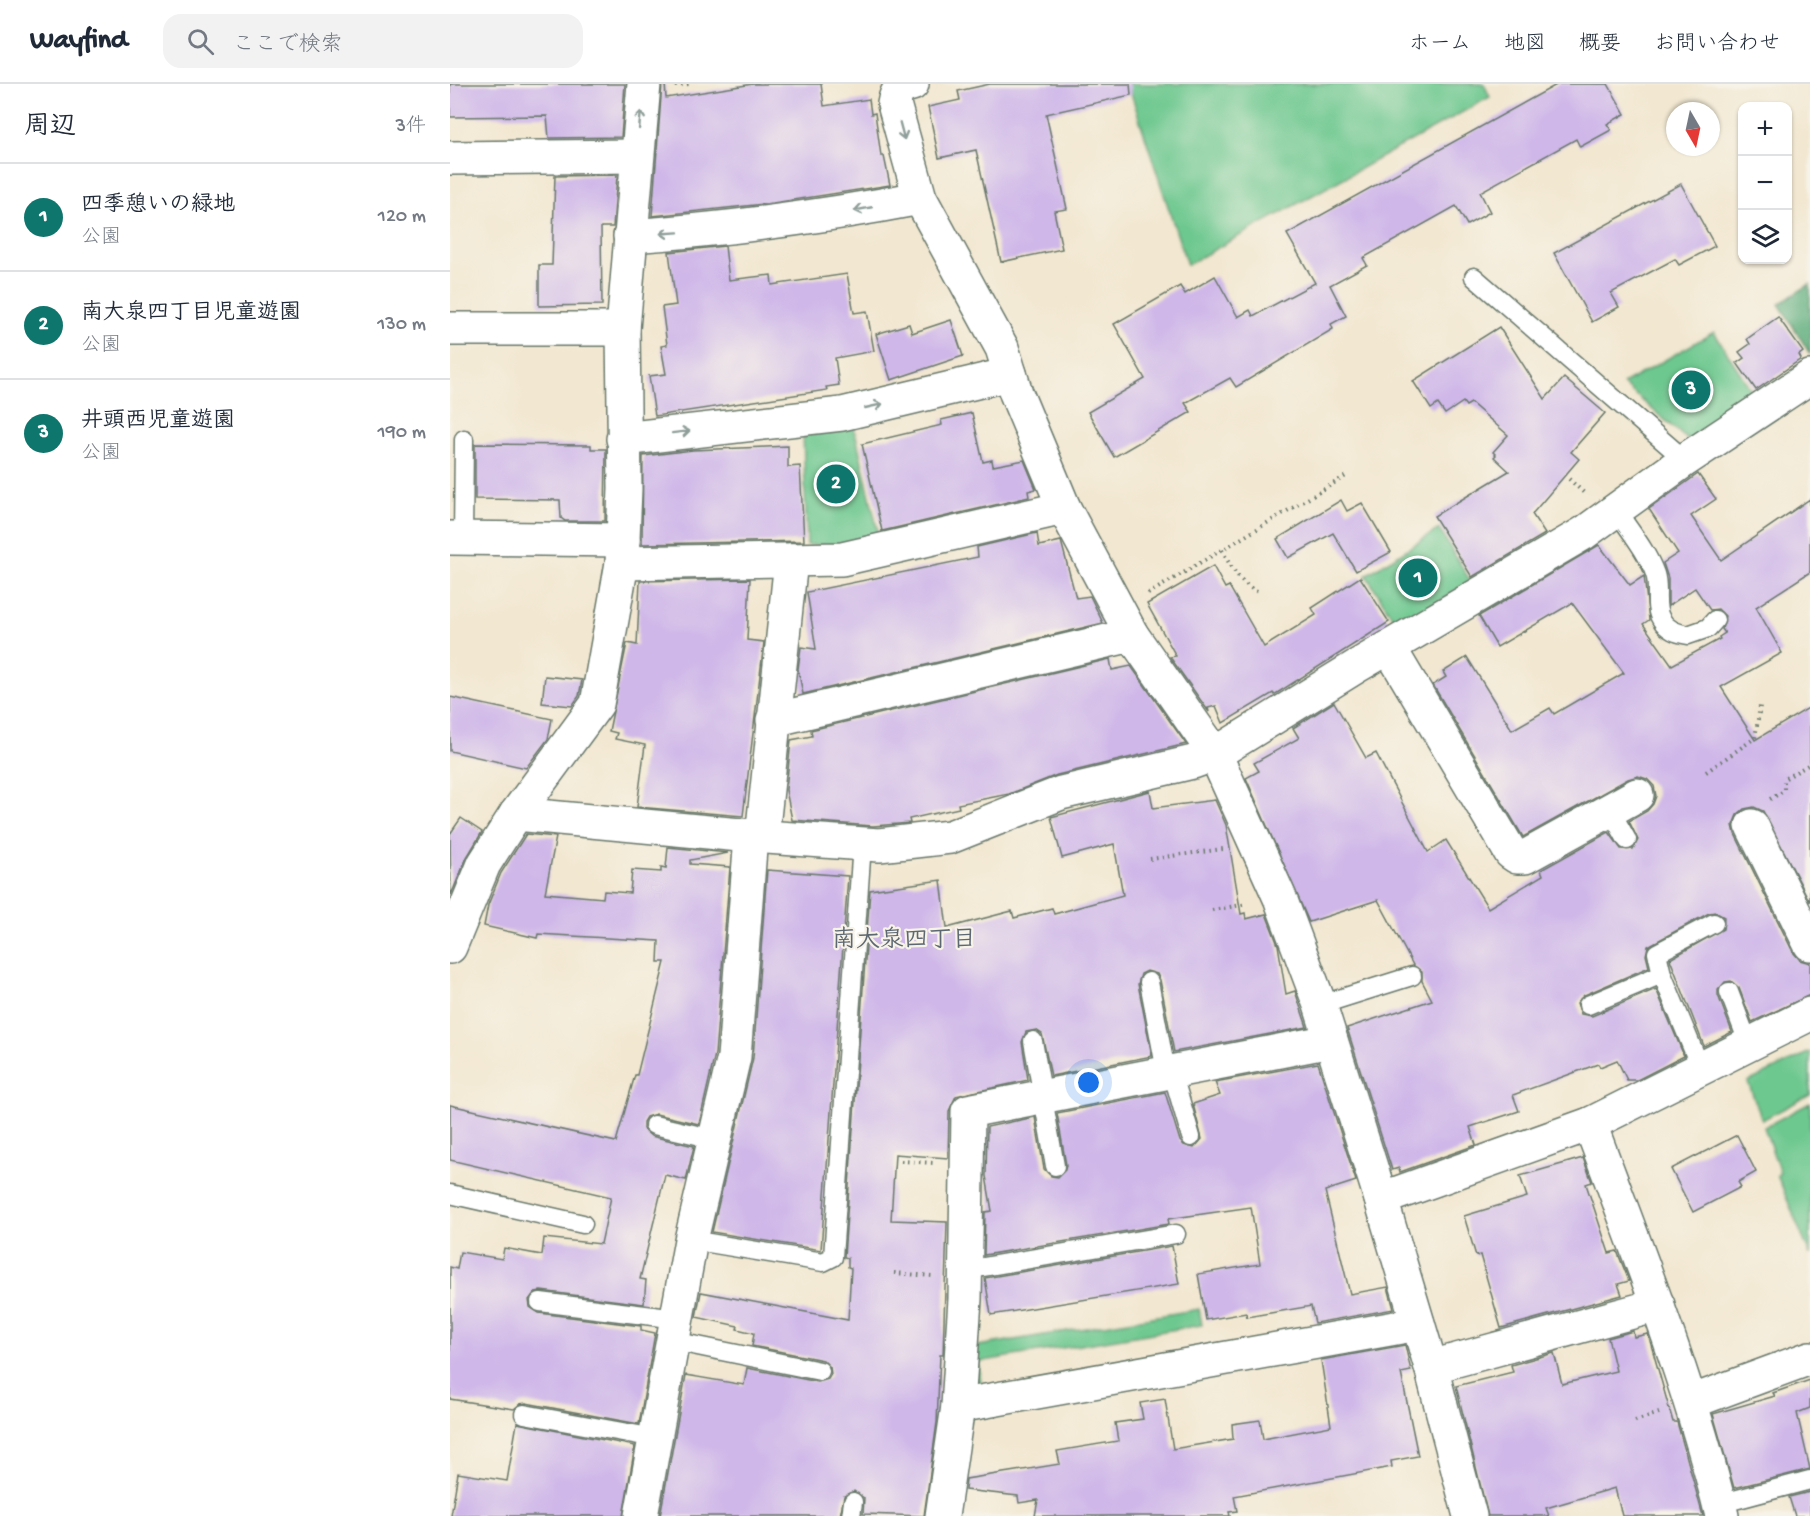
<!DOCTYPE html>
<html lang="ja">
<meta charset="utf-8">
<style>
:root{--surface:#fff;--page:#f2f2f3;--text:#1f2937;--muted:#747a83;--line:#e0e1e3;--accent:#0f766e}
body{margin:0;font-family:"Gochi Hand","Klee One",sans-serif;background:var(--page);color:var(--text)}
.controls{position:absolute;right:18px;top:18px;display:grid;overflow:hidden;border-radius:12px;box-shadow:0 2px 4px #0004}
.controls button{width:54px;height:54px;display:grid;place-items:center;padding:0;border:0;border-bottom:2px solid var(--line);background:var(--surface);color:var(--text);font:30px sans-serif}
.compass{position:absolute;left:1216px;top:18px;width:54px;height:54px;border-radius:50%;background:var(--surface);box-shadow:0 2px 4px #0004;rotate:171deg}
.you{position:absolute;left:639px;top:999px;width:21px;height:21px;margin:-15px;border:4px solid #fff;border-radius:50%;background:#1a73e8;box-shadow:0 0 0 9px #1a73e833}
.badge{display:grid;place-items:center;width:39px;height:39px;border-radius:50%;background:var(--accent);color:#fff;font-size:20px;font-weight:700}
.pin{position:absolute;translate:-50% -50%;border:3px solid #fff;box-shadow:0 2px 6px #0006}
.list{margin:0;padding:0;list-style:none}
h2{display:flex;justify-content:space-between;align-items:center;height:78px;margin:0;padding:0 24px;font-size:26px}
h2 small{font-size:20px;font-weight:400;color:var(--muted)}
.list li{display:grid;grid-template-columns:39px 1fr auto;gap:18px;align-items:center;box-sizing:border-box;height:108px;padding:0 24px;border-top:2px solid var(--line)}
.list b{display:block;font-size:22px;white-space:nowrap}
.list p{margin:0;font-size:20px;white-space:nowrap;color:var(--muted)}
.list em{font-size:20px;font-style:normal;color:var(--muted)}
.icon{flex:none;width:33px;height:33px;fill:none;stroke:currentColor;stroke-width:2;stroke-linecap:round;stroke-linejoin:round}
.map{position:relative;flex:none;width:1360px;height:1432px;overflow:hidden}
header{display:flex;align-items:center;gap:36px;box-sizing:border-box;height:84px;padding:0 30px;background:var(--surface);border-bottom:2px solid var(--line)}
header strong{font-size:28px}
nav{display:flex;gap:33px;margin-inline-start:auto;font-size:21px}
.search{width:420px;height:54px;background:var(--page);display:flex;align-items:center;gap:15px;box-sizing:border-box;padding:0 21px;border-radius:18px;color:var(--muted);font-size:22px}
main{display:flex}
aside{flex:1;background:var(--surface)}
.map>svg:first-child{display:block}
</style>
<header>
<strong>Wayfind</strong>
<div class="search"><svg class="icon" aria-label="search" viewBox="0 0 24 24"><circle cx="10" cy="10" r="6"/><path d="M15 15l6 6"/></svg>ここで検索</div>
<nav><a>ホーム</a><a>地図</a><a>概要</a><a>お問い合わせ</a></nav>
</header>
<main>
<aside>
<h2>周辺<small>3件</small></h2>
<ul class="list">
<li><span class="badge">1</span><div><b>四季憩いの緑地</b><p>公園</p></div><em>120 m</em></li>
<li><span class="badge">2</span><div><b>南大泉四丁目児童遊園</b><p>公園</p></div><em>130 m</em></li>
<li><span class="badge">3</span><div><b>井頭西児童遊園</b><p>公園</p></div><em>190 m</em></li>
</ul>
</aside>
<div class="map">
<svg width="1360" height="1432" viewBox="0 0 1360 1432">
<rect width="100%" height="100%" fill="#f7f3e8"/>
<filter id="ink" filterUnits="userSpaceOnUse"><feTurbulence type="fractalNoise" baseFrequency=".0167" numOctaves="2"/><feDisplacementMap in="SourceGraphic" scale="12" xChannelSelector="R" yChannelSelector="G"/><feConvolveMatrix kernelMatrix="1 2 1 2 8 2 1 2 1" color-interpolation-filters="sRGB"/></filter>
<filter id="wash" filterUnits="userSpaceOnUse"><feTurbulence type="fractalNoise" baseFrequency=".008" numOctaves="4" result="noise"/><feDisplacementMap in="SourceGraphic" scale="24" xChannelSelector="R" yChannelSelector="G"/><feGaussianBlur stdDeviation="1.35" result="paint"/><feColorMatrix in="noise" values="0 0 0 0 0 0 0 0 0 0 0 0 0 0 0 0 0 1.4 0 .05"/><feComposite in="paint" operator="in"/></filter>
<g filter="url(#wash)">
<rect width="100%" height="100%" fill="#f2e7d0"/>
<!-- green -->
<g fill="#6dc88f" stroke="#468262" stroke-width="1.5">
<polygon points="678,0 1034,0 1040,13 737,181"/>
<polygon points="1264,248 1305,312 1239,357 1173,300"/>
<polygon points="404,343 429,452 393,460 357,461 353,349"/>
<polygon points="989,445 1021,498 948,542 916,491"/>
<polygon points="1360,968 1360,1011 1312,1036 1298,998"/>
<polygon points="1360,1019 1360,1171 1327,1091 1330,1089 1314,1043"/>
<polygon points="749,1225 752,1241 528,1278 532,1305 520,1293 522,1263"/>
</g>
<!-- forest -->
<polygon fill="#5aac7a" stroke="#3c7457" stroke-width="1.5" points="1360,200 1360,270 1329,220"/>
<g id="blocks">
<!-- building -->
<g fill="#cfb7e9">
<polygon points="0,0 175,0 171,53 99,54 97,32 0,33"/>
<polygon points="212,0 215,0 216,14 303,0 371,0 374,22 419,15 421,30 425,29 431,72 434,72 440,101 323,119 202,132"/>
<polygon points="540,0 680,0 681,11 596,30 617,125 604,127 612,165 551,178 526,66 489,74 478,23 510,16 508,7"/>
<polygon points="1108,0 1158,0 1175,30 1157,40 1161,46 1130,63 1126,55 1030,108 1040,128 1017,141 1006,122 913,174 917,181 880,201 896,232 881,240 883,245 786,303 780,294 735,319 741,328 664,373 638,328 695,295 664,240 730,202 735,210 765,192 788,233 800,226 803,232 865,199 837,150"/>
<polygon points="167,91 163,143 151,143 152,221 89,222 89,181 102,181 105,92"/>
<polygon points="1231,100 1265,162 1229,181 1225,175 1161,209 1169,223 1142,238 1104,169"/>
<polygon points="275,162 279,196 321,191 322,201 397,190 404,229 417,227 424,267 385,274 389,301 376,303 377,306 205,332 199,292 216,290 211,262 217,261 212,223 226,221 219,168"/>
<polygon points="1328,233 1353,268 1349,271 1351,275 1306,306 1287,279 1294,274 1289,268 1300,260 1297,255"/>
<polygon points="501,236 513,272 441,296 426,250 459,240 462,249"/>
<polygon points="1049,243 1095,315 1114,294 1155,329 1121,368 1129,375 1082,430 1095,450 1022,493 984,432 1059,387 1044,373 1046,371 1043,368 1058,351 1021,319 1016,322 1013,318 995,330 988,320 981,325 963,297"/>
<polygon points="522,329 533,378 542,376 543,382 574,376 586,405 578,407 579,413 432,447 412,360 492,341 491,336"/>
<polygon points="25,360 141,361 141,365 156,365 155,437 115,437 111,434 110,416 25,415"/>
<polygon points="338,362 338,383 350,382 354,457 192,460 193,372 243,366"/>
<polygon points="1248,390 1266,415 1241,432 1271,476 1360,415 1360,488 1306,523 1332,569 1271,603 1305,656 1360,623 1360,818 1313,727 1304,723 1294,725 1287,731 1283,741 1285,750 1343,868 1350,876 1360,879 1360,911 1302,938 1289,904 1281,897 1275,898 1268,906 1268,911 1282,948 1254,962 1220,875 1273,845 1274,833 1265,828 1259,829 1198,862 1196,871 1199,883 1134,911 1127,919 1131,930 1142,932 1206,905 1234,972 1187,996 1177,996 1167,976 1150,983 1148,980 1063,1011 1069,1027 1020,1043 1026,1061 950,1088 949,1084 942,1086 897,944 982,916 972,897 972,888 963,881 928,816 859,838 796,694 809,687 804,679 849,654 843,644 884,618 916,674 926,669 978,768 996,756 1038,824 1093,791 1091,786 1159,748 1171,765 1183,765 1188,756 1179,737 1197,727 1203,720 1206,712 1204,702 1197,695 1188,692 1178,695 1073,753 983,601 996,593 993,588 1017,573 1062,646 1100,624 1104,630 1174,589 1122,519 1047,563 1029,532 1149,461 1180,501 1194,492 1199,536 1193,540 1222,581 1270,555 1269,553 1275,549 1272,545 1275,532 1268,525 1260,526 1245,504 1218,522 1218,494 1213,479 1228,469 1199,425"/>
<polygon points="891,416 897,427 912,419 941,468 906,487 883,449 838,474 827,455"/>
<polygon points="587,449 589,462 611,457 626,514 640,512 653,539 353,610 348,585 351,563 366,565 357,508 528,473 527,463"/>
<polygon points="763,482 775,504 779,502 814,563 866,531 862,524 910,493 939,538 824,611 823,609 773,639 766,622 758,624 759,628 720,573 726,572 697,520"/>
<polygon points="300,495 297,556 314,558 293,732 187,723 195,661 165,655 167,649 159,647 177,559 187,561 190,497"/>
<polygon points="660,575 662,586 681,582 736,660 607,691 559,710 508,720 509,724 459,735 460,739 423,742 342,736 336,706 341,656 362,652 361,646"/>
<polygon points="95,592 132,596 129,612 122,622 92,619"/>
<polygon points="0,613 102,635 98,655 76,684 0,667"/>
<polygon points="700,707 703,724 765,716 776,741 791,830 795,829 796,835 816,830 828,861 836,910 845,907 857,943 724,968 710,896 707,890 697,887 691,890 688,900 702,972 601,992 592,950 586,946 576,948 572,958 578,996 506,1012 499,1027 498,1074 445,1070 441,1136 497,1138 493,1271 490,1271 487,1338 474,1432 413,1430 414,1414 404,1407 394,1412 390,1432 210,1432 236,1291 294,1301 297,1284 368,1298 378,1295 381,1290 380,1283 373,1276 302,1262 304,1249 287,1245 288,1242 246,1233 251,1208 398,1236 401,1184 398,1183 398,1174 394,1173 420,806 491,796 497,844 562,827 564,834 602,824 604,830 673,811 664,760 612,774 601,733"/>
<polygon points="11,734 32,748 17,773 1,811 0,750"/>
<polygon points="76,750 106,753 95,809 153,814 154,807 180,809 182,786 211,788 211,783 216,784 218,763 278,769 240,776 240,780 280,783 265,970 249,1040 206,1030 196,1033 193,1038 193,1045 201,1052 244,1062 236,1096 215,1091 190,1195 196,1196 194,1220 91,1207 85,1208 79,1216 80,1223 89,1229 191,1242 191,1246 205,1249 189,1340 76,1319 70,1320 64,1325 0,1315 0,1183 7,1185 10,1168 52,1175 54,1164 92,1171 94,1154 151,1160 161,1113 0,1076 0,1021 166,1058 185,991 187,991 215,878 208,878 209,857 88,850 87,854 34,842 38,821 51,789"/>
<polygon points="317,786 398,792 371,1166 262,1148 303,974"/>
<polygon points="868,979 906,1097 875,1107 900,1210 938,1203 944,1225 865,1239 861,1222 797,1233 796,1229 756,1236 748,1190 810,1180 801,1123 718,1135 719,1140 534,1171 535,1128 542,1127 536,1092 537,1043 585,1033 594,1085 601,1092 608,1093 615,1086 616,1081 607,1029 715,1008 730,1057 734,1061 744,1064 752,1055 743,1020 770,1011 765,998"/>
<polygon points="1287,1051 1306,1088 1288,1098 1291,1103 1243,1128 1221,1085"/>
<polygon points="1133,1074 1142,1098 1136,1100 1159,1169 1167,1167 1179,1197 1168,1200 1172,1211 1051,1244 1030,1171 1026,1172 1014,1132 1077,1113 1070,1092"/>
<polygon points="722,1162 729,1200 541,1231 535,1194"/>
<polygon points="1183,1247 1184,1253 1198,1250 1223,1338 1227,1338 1253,1432 1172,1432 1165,1404 1096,1424 1099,1432 1038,1432 1006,1302 1063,1288 1061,1281 1104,1269 1112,1300 1166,1287 1158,1254"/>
<polygon points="955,1261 961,1287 951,1289 968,1372 941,1377 942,1383 784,1412 787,1427 779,1428 780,1432 585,1432 588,1416 569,1419 568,1412 515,1406 516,1395 610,1380 607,1367 668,1357 665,1339 693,1335 690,1319 715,1315 723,1365 783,1355 782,1340 810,1336 813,1355 881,1342 871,1276"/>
<polygon points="1360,1296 1360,1324 1347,1329 1360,1385 1284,1404 1263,1330 1325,1312 1323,1309"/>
<polygon points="67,1339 185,1362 173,1432 1,1432 8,1389 57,1397"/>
<polygon points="1360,1408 1360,1432 1345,1432 1339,1413"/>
</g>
</g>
</g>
<g filter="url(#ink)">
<use href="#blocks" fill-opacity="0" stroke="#69786b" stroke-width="1.5"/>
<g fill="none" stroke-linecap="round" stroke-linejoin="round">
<!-- lane casing -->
<g stroke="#69786b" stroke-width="21">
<g id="lane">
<polyline points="1024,193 1235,376"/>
<path d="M1166 426C1179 446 1197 467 1205 490 1210 505 1203 522 1211 535 1217 546 1227 549 1238 551L1258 544 1265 536"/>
<polyline points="13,454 14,355"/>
<polyline points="1160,726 1177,756"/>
<polyline points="699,898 714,977 725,998 741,1053"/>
<polyline points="1279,908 1299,961"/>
<polyline points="870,921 962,892"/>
<polyline points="1138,921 1212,890"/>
<polyline points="583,957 605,1082"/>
<polyline points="1251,985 1212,890 1207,869 1264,839"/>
<polyline points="204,1041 264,1055"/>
<polyline points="0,1110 133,1140"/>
<polyline points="241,1156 373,1178 383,1173 412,760"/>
<polyline points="516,1186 726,1150"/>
<polyline points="90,1218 227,1235"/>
<polyline points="223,1257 370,1287"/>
<polyline points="74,1330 205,1354"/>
<polyline points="1269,1420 1360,1396"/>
<polyline points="401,1432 403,1418"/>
</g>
</g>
<!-- street casing -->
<g stroke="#69786b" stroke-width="36">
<g id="street">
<path d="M462 0C449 3 446 8 444 20L470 114 552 264 566 309 614 424 682 551 765 670 830 814 870 921 931 1115 981 1283 1020 1432"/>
<polyline points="0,74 186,72"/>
<path d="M180 152C280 145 372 133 470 114"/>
<polyline points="0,245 173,245"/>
<polyline points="173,355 392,330 560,290"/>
<polyline points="0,454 173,456"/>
<polyline points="172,479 392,475 614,424"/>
<polyline points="940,565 1061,769 1067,773 1075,773 1187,711"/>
<polyline points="323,636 682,551"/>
<polyline points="66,730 301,752 429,761 500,753 611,709 743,678 765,670 907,582 1134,449 1235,376 1360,293"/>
<polyline points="1302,742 1360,860"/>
<polyline points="312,753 341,476"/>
<polyline points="0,863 34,780 66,730 147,620 172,479 175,405 173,245 194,0"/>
<path d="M1140 1040C1188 1169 1240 1298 1272 1432"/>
<polyline points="931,1115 1140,1040 1360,930"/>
<polyline points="981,1283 1208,1221"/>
<polyline points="1241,1318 1360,1274"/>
<polyline points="508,1322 968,1240"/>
<polyline points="191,1432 241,1156 284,973 301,752"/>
<polyline points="492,1432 508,1322 515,1215 518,1027 881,957"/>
</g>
</g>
<!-- path -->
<g stroke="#69786b" stroke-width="4" stroke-dasharray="1.5 4.5" stroke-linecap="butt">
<polyline points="225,2 239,0"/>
<polyline points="1119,395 1134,409"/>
<path d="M772 466C782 485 790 499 809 509"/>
<polyline points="698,510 896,392"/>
<polyline points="1256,688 1305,654 1310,622"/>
<polyline points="1320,715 1334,707 1334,695 1360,680"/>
<polyline points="700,775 773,765"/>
<polyline points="762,826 797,820"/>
<polyline points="451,1077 484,1079"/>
<polyline points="444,1189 482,1192"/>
<polyline points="1185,1337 1209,1329"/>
</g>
<!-- lane -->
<use href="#lane" stroke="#fff" stroke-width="18"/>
<!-- street -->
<use href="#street" stroke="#fff" stroke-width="33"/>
</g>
<!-- one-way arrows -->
<defs><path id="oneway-shaft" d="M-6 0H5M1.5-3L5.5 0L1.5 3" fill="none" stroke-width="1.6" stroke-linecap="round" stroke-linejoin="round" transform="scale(1.5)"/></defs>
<g stroke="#8f9e9a">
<use href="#oneway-shaft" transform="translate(190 36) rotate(-84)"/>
<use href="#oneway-shaft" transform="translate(452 47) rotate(75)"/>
<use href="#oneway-shaft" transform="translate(413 125) rotate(169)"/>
<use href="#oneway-shaft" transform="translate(219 149) rotate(176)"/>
<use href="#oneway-shaft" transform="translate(424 322) rotate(-13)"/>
<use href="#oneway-shaft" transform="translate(231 348) rotate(-7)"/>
</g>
</g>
<g text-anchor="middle" stroke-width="4.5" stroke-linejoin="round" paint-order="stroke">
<!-- neighbourhood labels -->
<g font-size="24" font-weight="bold" fill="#5d6873" stroke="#f7f3e8">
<text x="454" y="862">南大泉四丁目</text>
</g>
</g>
</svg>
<div class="controls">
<button>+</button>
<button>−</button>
<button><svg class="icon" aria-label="layers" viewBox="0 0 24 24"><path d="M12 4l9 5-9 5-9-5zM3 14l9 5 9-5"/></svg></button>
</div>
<svg class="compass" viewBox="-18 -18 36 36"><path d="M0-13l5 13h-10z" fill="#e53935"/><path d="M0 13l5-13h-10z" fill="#747a83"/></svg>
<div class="you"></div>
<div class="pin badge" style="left:968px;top:494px">1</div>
<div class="pin badge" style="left:386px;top:400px">2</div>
<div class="pin badge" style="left:1241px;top:306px">3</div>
</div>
</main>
